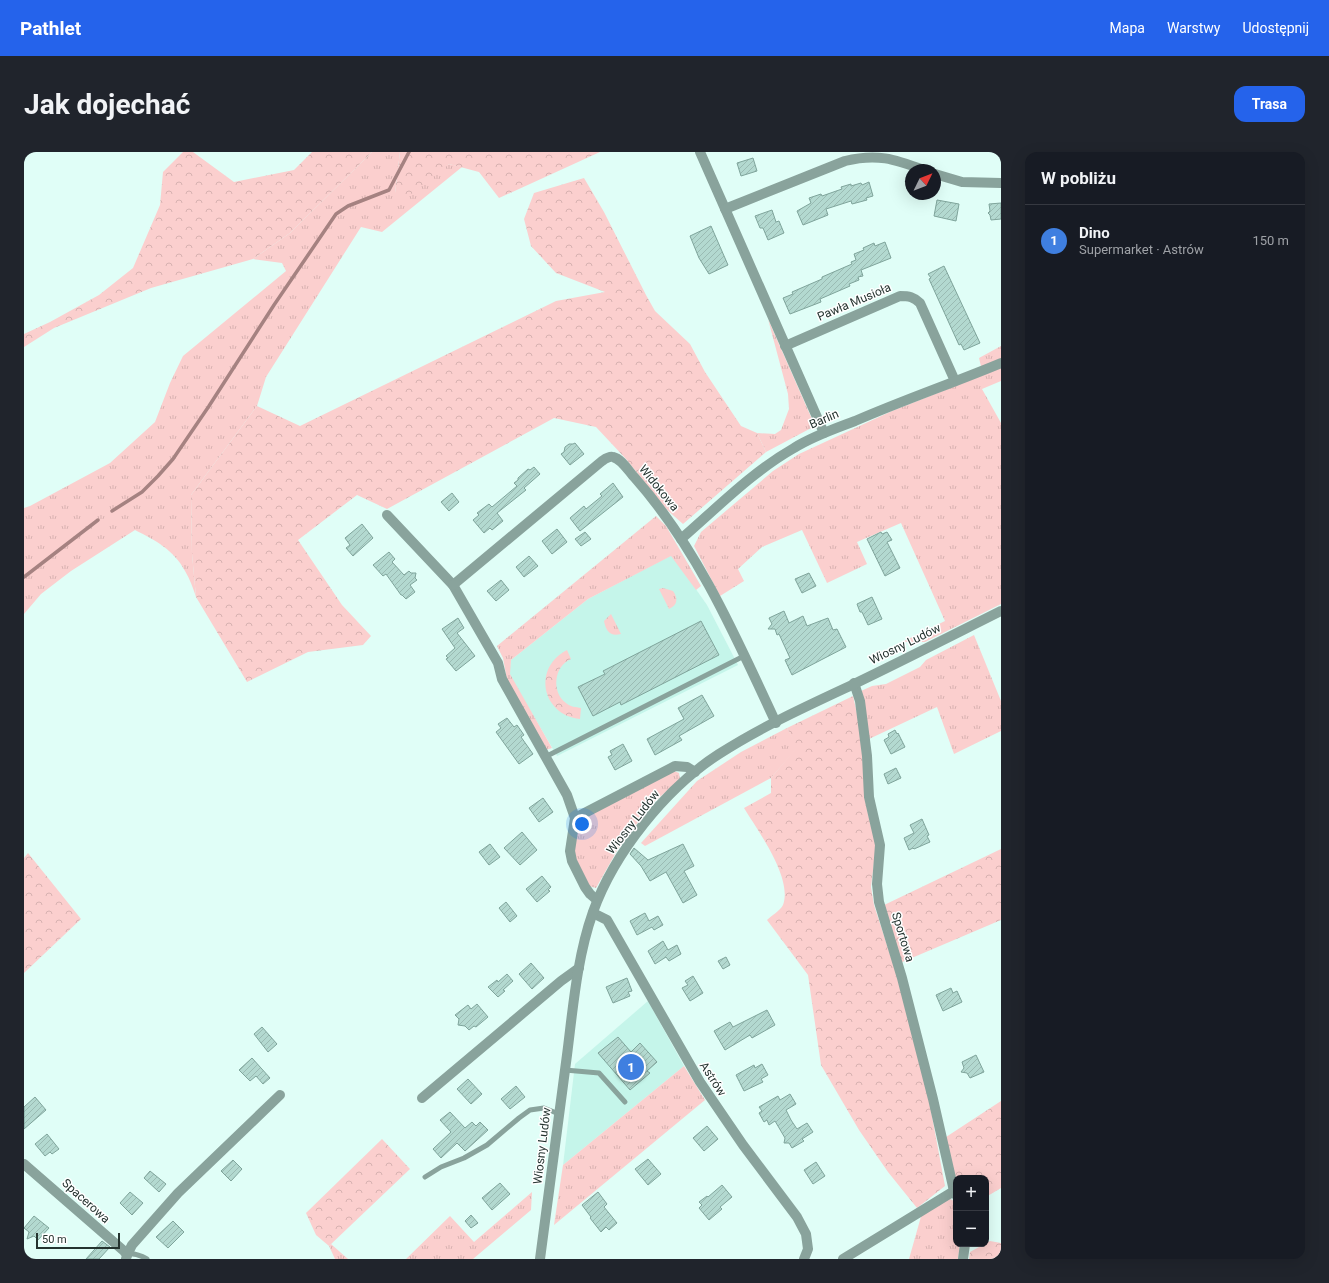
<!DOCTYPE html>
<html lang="pl">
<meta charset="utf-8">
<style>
:root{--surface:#171b24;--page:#20242c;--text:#f1f3f6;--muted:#9ea1a6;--line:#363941;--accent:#2563eb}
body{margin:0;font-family:Roboto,sans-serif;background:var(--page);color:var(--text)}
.controls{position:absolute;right:12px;bottom:12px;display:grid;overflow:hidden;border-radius:8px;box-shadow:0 4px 16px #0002}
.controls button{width:36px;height:36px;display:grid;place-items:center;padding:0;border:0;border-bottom:1px solid var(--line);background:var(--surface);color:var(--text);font:20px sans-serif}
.compass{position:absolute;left:881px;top:12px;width:36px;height:36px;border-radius:50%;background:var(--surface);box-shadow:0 4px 16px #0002;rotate:47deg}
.scale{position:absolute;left:12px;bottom:10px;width:84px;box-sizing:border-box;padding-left:4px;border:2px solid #24332f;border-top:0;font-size:11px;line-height:14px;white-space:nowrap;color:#24332f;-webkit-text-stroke:3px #fff;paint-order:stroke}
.you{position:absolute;left:558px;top:672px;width:14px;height:14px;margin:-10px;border:3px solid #fff;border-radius:50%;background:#1a73e8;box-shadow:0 0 0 6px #1a73e833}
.badge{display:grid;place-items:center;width:26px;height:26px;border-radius:50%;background:var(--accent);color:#fff;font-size:13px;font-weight:700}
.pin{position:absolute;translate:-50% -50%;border:2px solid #fff;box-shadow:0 1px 4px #0006}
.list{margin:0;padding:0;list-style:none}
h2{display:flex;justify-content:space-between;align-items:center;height:52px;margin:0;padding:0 16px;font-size:17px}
h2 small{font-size:13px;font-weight:400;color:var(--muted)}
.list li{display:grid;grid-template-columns:26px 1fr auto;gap:12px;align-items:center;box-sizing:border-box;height:72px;padding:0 16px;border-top:1px solid var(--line)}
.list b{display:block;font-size:15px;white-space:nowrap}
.list p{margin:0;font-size:13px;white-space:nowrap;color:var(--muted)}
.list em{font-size:13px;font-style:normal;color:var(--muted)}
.map{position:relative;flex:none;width:977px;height:1107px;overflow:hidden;border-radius:12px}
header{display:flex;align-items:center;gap:24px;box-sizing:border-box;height:56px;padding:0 20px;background:var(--accent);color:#fff}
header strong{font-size:19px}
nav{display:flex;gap:22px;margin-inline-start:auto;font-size:14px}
.intro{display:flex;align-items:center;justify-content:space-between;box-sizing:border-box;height:96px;padding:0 24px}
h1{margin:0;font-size:28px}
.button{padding:10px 18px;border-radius:12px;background:var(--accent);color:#fff;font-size:14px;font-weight:700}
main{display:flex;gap:24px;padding:0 24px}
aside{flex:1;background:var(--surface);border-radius:12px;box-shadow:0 4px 16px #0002}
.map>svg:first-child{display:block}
</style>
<header>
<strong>Pathlet</strong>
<nav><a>Mapa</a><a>Warstwy</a><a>Udostępnij</a></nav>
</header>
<div class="intro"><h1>Jak dojechać</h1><a class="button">Trasa</a></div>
<main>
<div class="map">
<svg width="977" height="1107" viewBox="0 0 977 1107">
<defs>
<pattern id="grass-tufts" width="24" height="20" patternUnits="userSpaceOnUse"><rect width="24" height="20" fill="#fbcfce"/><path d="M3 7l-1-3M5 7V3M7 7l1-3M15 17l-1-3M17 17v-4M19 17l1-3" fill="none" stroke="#d7b2b1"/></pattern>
<pattern id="forest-crowns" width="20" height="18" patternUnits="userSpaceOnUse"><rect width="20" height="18" fill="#fbcfce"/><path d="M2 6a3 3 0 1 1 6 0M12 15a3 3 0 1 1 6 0" fill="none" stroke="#d7b2b1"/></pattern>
<pattern id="building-hatch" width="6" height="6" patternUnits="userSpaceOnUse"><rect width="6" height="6" fill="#b3d9d0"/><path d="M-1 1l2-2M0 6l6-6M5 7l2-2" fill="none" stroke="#9abbb3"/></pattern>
</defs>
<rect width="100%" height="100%" fill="#e0fef7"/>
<!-- built -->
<g fill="#c5f5ea">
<polygon points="648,403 683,453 714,513 533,604 485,522 487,508 564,447"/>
<polygon points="624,849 660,914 539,1013 551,912"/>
</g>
<!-- grass -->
<g fill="url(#grass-tufts)">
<path d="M348 0H376L371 41 425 12 438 15 358 80 337 75 242 225 233 254 167 343 168 402 172 445C169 436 166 427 161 419 150 398 131 388 111 378L47 419 17 442 0 462V356L6 354 86 311 131 270 146 231 159 204 262 119 258 111 229 107 266 81Z"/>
<polygon points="744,167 791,274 742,300 733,281 751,282 757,278 765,257 764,242"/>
<polygon points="977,194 977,229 958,237 977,271 977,452 901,490 878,490 921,469 877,371 833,390 843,412 803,431 778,378 738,395 714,417 720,429 696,444 670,394 677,380 749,319 775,302 868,259 959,223 955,206"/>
<polygon points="632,364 642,374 677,434 672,438 647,404 564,447 487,508 486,522 528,596 522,598 483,528 479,506 473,494"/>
<path d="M639 436 649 439C654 446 654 453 645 457L635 437Z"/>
<path d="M587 462 597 482C586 485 582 479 580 469Z"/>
<polygon points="950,483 977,549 977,579 930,602 913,555 845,587 837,539 848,534 862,532 896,515 902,508"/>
<polygon points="763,576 774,595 747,626 621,694 617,691 673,629 717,600"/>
<polygon points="650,619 655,621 656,627 627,653 594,697 572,736 568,735 562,732 549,699 554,668"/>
<polygon points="660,914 681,948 530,1073 539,1013"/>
<polygon points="508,1040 507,1058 449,1107 382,1107 426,1064 450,1090"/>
<polygon points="926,1047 932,1050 932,1092 936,1092 934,1107 885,1107 898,1061"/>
<polygon points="307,1092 324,1107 311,1107 305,1094"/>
</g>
<!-- forest -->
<g fill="url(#forest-crowns)">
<polygon points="159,0 169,0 210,30 270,18 288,0 348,0 266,81 229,107 127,136 30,176 0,195 0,182 26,170 75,143 109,116 136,53 139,20"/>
<polygon points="376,0 576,0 475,46 455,20 425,12 385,44 371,41"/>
<polygon points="560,26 580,60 622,143 631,159 666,192 681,220 717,274 733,281 742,300 659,372 642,357 602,307 572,275 530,266 363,357 333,343 274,388 318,453 347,484 339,493 284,500 223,530 172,445 168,402 167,343 233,254 276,274 532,149 581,140 532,121 507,94 500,67 510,41"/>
<path d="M543 498 547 507C530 514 527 540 542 551 546 555 552 555 557 556L556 567C518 563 508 516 543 498Z"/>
<path d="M829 544 835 570 844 662 852 694 847 735 850 753 873 824 904 943 921 1034 893 1056 864 1020 835 978 797 913 784 823 743 768C747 764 756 759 759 753 769 726 734 679 720 656L747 641V626L773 595 763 576Z"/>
<polygon points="977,697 977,768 876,811 858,754"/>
<polygon points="4,701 57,767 0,821 0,706"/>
<polygon points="977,949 977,1036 962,1045 962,1026 932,1026 919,987"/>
<polygon points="358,987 386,1017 305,1094 292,1083 282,1061"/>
<polygon points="966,1089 977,1091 977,1107 945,1107 946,1100"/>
</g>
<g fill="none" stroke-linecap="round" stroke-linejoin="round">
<!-- stream -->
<g stroke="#a58281" stroke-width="3.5">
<polyline points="88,359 118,340 134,324 149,307 185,254 250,153 312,62 324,54 365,38 385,0"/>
<polyline points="0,425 74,368"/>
</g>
</g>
<!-- building -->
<g fill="url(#building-hatch)" stroke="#7fa49b">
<polygon points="729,6 733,19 717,24 713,11"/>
<polygon points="845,30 849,44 842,46 843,48 828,52 827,49 802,57 804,63 779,73 773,59 787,51 785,46 797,42 798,44 818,37 817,35 827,32 827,34 837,31 838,33"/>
<polygon points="913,48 935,52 932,69 910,64"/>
<polygon points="977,51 977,67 967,68 966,63 964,61 966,59 965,52"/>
<polygon points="748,58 752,70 755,69 760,81 744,88 739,76 736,76 731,64"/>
<polygon points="687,74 704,113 685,122 675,106 666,84"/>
<polygon points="861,90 867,106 837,118 839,124 834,125 835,128 825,132 826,134 796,147 797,150 766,162 759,146 769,142 768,140 798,127 798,125 828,112 827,110 832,108 830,102 840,98 839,96 850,91 851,94"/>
<polygon points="920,114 956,191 940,198 937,192 935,193 905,127 907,126 904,122"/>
<polygon points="551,291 560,302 546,313 537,302 540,300 541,295 545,292 549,292"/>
<polygon points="510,315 516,322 500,336 502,338 473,361 479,369 468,378 466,376 460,381 449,368 455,363 453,361 465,352 468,355 493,334 490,331 494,328 494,326 504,317 506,318"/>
<polygon points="589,331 599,345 556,379 546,366 560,354 562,357 578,344 576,342"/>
<polygon points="428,341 435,350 425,359 417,350"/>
<polygon points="338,372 349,386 329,404 322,396 326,393 321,386"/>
<polygon points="533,377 543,390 528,402 518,389"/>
<polygon points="561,380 567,387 557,394 551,387"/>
<polygon points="857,380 858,382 863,380 868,388 863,390 876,416 861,424 843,387"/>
<polygon points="365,400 371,407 368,410 380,423 385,419 387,421 392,421 391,426 393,428 386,433 391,440 382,447 378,443 377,443 362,422 359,424 349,413"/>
<polygon points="505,404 514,414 500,425 492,415"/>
<polygon points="785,421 792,434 778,441 771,427"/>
<polygon points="477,428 485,438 472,449 463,439"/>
<polygon points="848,445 858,467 844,473 838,460 836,460 833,452"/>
<polygon points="760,459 765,471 779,464 783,474 804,466 809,478 813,477 822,495 768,523 761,508 766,506 755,482 753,483 751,477 744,477 748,472 745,466"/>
<polygon points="434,466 440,476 433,481 451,504 432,519 422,507 424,506 422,504 431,496 418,477"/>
<polygon points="677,469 695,503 597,553 596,550 569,564 554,535 581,522 579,519"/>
<polygon points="678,543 690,564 655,584 658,588 631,603 623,587 660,567 654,556"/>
<polygon points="483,566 490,575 493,573 500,583 497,585 509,602 495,612 472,580 477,576 474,572"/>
<polygon points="871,578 873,582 874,581 881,595 867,602 860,588 865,585 864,582"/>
<polygon points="599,592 608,609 591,618 584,605 588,603 586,599"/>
<polygon points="872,616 877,626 864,632 860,622"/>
<polygon points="519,646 529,660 515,670 505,656"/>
<polygon points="898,667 905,683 903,684 906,690 890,697 889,696 885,698 880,686 890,681 886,673"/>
<polygon points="498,680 513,698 496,713 480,696"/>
<polygon points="466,692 476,705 465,713 455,700"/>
<polygon points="659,692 670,714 660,719 673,743 659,751 642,720 626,729 617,714 606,702 610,696 624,708"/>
<polygon points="518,724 527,735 524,738 526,739 513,750 502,737"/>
<polygon points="482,750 493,764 486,770 475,756"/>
<polygon points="621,761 625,769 634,764 639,773 630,778 628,775 613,783 606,769"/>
<polygon points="639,789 644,798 653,793 657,802 645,809 642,805 631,812 624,799"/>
<polygon points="702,805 706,813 699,817 694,809"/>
<polygon points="507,811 520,826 508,837 495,822"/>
<polygon points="483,822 489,829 479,838 481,839 474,845 464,835 473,828 474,830"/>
<polygon points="669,824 679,841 666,849 658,836 664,833 661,829"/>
<polygon points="603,826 608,839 604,840 606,844 589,851 582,835"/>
<polygon points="927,836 929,841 933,839 938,850 919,859 912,843"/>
<polygon points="453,852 464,865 452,875 450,874 445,878 441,874 434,873 435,867 431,863 444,853 447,857"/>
<polygon points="743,858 751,873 728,886 726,883 701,898 690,879 706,870 709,875"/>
<polygon points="238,875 253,892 244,900 230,882"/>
<polygon points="594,885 607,900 616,891 633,910 623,919 626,921 606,938 574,901"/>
<polygon points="952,903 960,920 946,926 943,921 937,920 940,916 938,910"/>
<polygon points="228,906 246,926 239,932 232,924 226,929 215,918"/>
<polygon points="738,912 744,923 737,927 739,930 720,939 712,923 730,913 731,916"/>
<polygon points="444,927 458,942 447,952 433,937"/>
<polygon points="492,934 501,945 486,957 477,947"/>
<polygon points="766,942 772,952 762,958 767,968 773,977 783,971 789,980 778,987 780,989 768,996 765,991 760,991 761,986 751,969 745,973 743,968 740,970 735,961 738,959 735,955 754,944 756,948"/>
<polygon points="11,945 22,958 0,977 0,955"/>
<polygon points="426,960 441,976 448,970 452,974 456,970 464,978 441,999 433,991 417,1006 409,997 427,980 416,968"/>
<polygon points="683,974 694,987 680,999 669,986"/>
<polygon points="23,982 35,997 28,1002 26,1000 21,1004 11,992"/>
<polygon points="624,1007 637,1022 624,1033 611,1017"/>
<polygon points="209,1008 218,1017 207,1029 197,1019"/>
<polygon points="792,1010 801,1024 789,1032 780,1018"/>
<polygon points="126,1019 142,1032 135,1040 120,1026"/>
<polygon points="476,1031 486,1042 468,1058 458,1046"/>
<polygon points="698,1033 708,1045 696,1055 698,1057 685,1068 675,1056 678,1053 675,1050 683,1044 684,1045"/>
<polygon points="106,1040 119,1051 108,1063 96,1051"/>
<polygon points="574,1040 583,1052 580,1055 593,1071 585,1078 582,1075 577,1080 566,1066 567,1065 558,1053"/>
<polygon points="447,1063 454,1071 447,1076 441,1069"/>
<polygon points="10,1064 25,1076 14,1088 10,1084 3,1087 5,1080 0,1076"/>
<polygon points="149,1069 160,1080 144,1096 132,1085"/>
<polygon points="78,1089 86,1095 75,1107 62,1107"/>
</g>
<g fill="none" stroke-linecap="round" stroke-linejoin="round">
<!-- service -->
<g stroke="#89a39c" stroke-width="5">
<polyline points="521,605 720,504"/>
<polyline points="541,918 575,921 601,950"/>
<polyline points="401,1025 417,1015 440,1006 463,993 495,966 506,958 520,956 535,962"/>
<path d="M104 1102C111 1101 116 1103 123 1107"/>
</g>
<!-- minor -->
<g stroke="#89a39c" stroke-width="10">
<polyline points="676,0 800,281"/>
<polyline points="911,22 938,30 977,31"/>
<path d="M701 57 821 9C853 1 870 7 900 18"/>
<path d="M761 194 876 144C885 144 890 145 896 151L931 229"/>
<polyline points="363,363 429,433 474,511 478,527 543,643 551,666 546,699 548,709 561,735 566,742 573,748"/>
<path d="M657 387C694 355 728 320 770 296 789 284 810 277 831 269 879 248 929 231 977 211"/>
<path d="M429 433 578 309C581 307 585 304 589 305 598 307 605 320 611 326 674 397 712 485 752 571"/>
<polyline points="830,531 836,549 843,604 845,645 856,693 853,732 855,750 878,826 909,947 930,1039 932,1043"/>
<polyline points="551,666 651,614 663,615 671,620"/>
<polyline points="569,761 583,768 676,930 719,993 773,1065 782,1082 784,1097 780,1107"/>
<polyline points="398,946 537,829 555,816"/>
<polyline points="0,1012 100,1099 103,1103 102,1107"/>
<polyline points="103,1103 108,1093 154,1041 256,943"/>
<polyline points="819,1107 930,1039"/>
<polyline points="939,1107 941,1092"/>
</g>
<!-- tertiary -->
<path stroke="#89a39c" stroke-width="10" d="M516 1107C525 1039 534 971 543 903 549 856 553 805 569 760 590 701 642 636 695 602 737 575 783 554 828 533 878 509 927 484 977 459"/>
</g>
<g text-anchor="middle" stroke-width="3" stroke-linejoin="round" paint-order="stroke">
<!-- street labels -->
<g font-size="12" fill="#24332f" stroke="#fff">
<text transform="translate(830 150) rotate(-23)" y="4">Pawła Musioła</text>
<text transform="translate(800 267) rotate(-23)" y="4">Barlin</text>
<text transform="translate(635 336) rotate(51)" y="4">Widokowa</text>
<text transform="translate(881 492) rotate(-26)" y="4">Wiosny Ludów</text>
<text transform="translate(609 670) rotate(-52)" y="4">Wiosny Ludów</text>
<text transform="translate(879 785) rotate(73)" y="4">Sportowa</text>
<text transform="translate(689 927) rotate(57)" y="4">Astrów</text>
<text transform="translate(518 994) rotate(-83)" y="4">Wiosny Ludów</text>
<text transform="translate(62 1049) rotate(42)" y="4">Spacerowa</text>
</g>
</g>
</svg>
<div class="controls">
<button>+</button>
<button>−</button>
</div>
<svg class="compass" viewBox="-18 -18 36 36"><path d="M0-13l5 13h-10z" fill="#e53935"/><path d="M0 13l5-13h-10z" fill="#9ea1a6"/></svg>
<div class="scale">50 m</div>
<div class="you"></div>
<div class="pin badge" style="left:607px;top:915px;background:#3f7fe0">1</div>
</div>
<aside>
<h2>W pobliżu<small></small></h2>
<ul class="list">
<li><span class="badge" style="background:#3f7fe0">1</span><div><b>Dino</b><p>Supermarket · Astrów</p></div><em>150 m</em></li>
</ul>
</aside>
</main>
